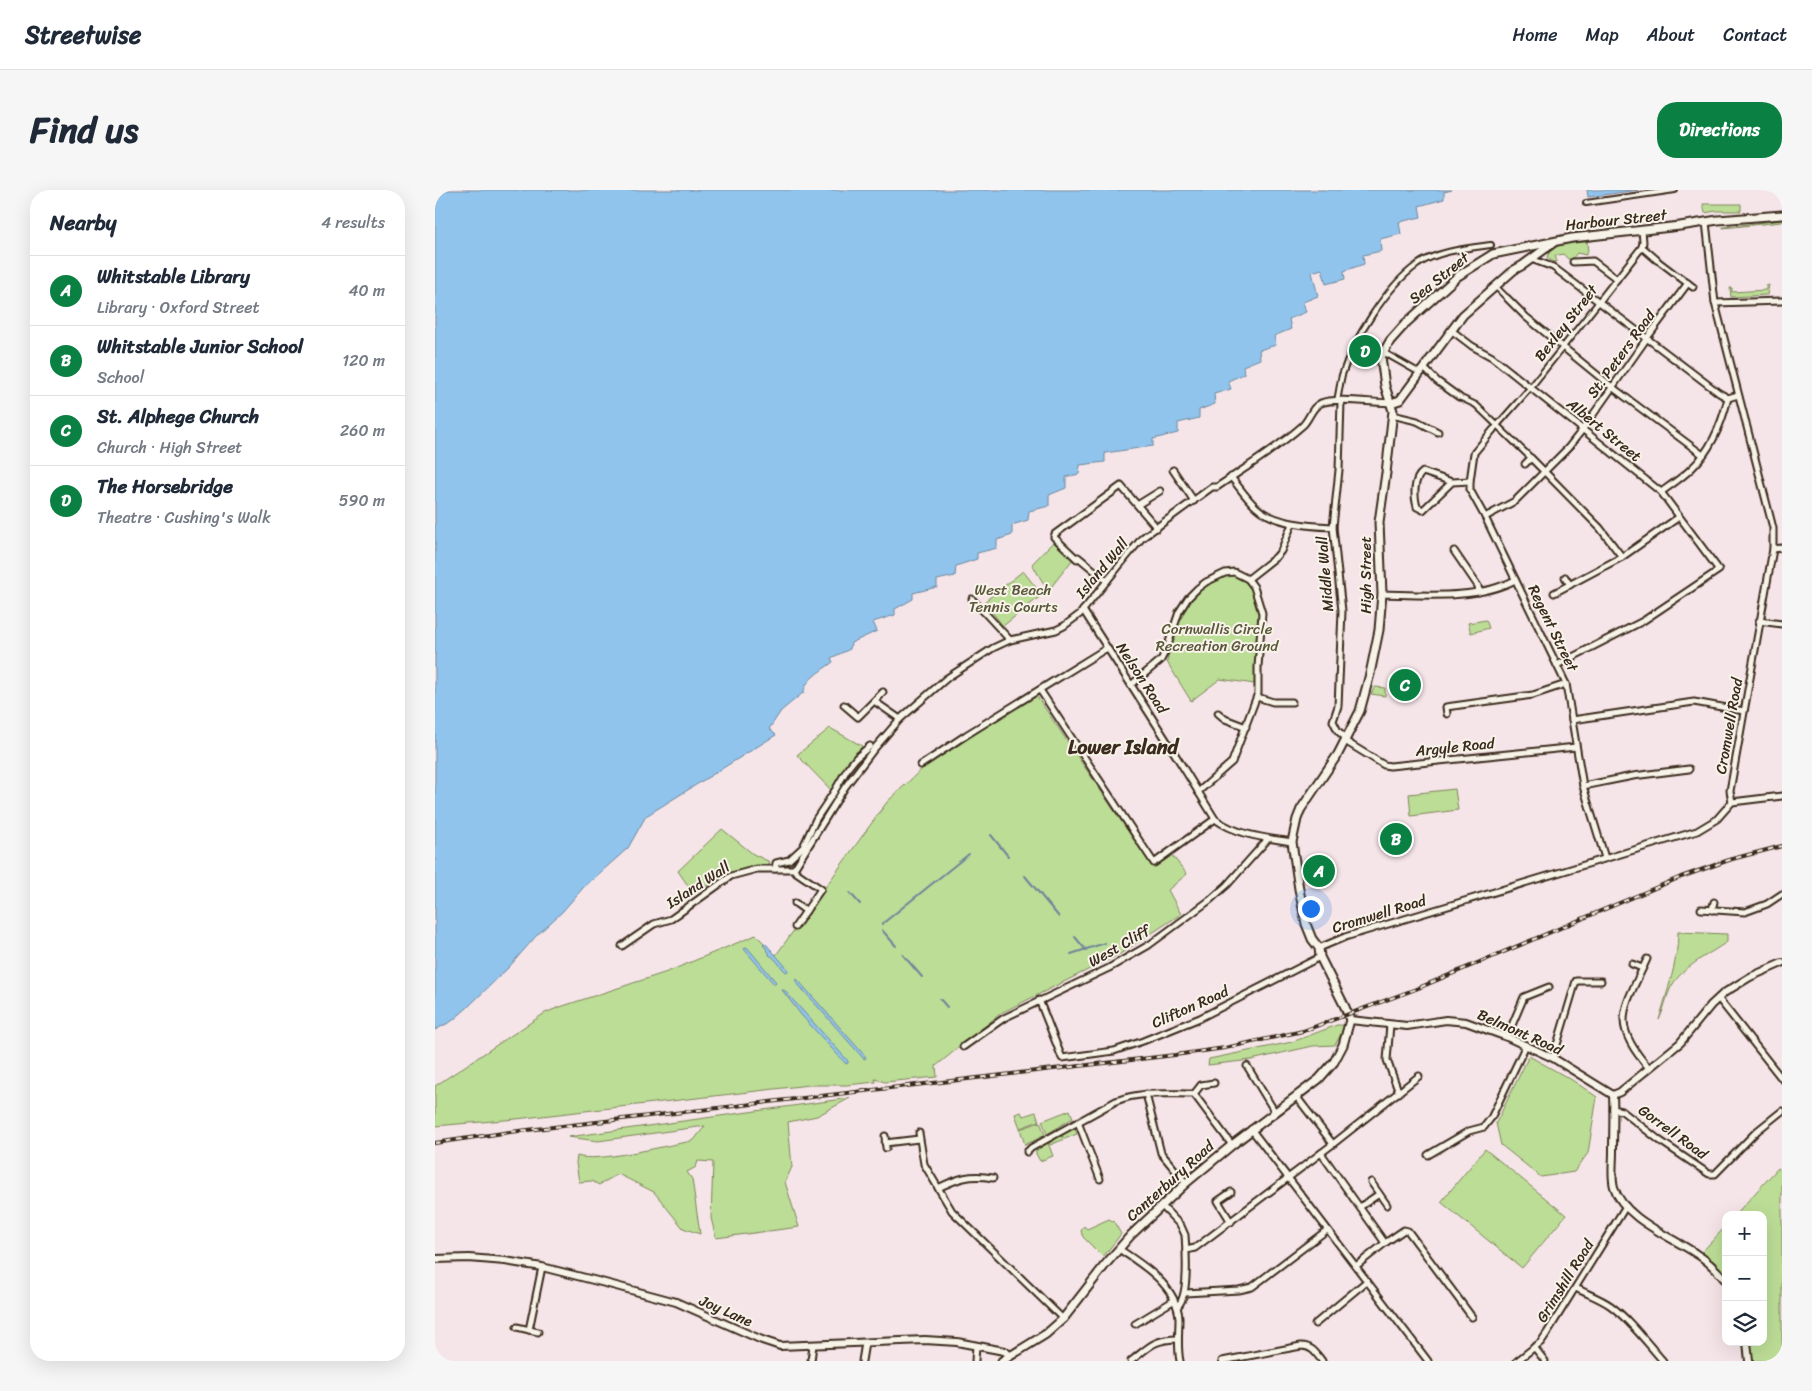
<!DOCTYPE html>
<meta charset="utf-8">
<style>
:root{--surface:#fff;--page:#f6f6f7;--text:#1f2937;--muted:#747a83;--line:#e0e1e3;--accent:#0b8043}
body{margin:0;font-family:Sriracha,sans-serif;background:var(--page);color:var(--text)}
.controls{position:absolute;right:15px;bottom:15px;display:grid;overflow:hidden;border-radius:10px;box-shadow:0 5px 20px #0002}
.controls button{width:45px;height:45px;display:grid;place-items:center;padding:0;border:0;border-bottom:1px solid var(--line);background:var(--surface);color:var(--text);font:25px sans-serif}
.you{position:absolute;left:875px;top:718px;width:18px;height:18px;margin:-12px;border:4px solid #fff;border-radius:50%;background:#1a73e8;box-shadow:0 0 0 8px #1a73e833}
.badge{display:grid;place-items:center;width:32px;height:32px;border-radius:50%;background:var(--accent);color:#fff;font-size:16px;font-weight:700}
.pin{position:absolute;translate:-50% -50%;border:2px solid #fff;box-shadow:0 1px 5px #0006}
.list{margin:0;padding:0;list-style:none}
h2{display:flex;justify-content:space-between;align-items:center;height:65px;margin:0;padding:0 20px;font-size:21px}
h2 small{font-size:16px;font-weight:400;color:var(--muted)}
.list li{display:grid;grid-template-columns:32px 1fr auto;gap:15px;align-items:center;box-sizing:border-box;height:70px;padding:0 20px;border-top:1px solid var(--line)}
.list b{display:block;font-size:19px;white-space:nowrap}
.list p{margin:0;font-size:16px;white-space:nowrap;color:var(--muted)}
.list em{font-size:16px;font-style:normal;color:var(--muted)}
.icon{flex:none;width:28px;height:28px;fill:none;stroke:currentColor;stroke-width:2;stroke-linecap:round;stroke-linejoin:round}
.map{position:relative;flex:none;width:1347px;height:1171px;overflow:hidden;border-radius:20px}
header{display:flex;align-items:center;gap:30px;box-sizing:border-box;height:70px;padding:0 25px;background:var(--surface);border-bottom:1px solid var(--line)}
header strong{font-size:24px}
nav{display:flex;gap:28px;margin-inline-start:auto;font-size:18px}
.intro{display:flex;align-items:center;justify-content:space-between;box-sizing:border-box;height:120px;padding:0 30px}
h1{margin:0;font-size:35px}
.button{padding:12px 22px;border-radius:20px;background:var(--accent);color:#fff;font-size:18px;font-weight:700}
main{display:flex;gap:30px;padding:0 30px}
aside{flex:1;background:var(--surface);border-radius:20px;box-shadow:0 5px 20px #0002}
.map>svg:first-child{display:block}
</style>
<header>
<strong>Streetwise</strong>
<nav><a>Home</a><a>Map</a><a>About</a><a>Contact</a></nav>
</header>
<div class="intro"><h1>Find us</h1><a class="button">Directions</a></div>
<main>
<aside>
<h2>Nearby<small>4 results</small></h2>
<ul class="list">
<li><span class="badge">A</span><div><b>Whitstable Library</b><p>Library · Oxford Street</p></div><em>40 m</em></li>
<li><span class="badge">B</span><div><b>Whitstable Junior School</b><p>School</p></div><em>120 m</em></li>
<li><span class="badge">C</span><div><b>St. Alphege Church</b><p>Church · High Street</p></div><em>260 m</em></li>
<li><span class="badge">D</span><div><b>The Horsebridge</b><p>Theatre · Cushing's Walk</p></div><em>590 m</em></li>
</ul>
</aside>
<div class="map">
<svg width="1347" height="1171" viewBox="0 0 1347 1171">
<rect width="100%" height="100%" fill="#f6e5e8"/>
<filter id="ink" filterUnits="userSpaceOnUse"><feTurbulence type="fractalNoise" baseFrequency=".02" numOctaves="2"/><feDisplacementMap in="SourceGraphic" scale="10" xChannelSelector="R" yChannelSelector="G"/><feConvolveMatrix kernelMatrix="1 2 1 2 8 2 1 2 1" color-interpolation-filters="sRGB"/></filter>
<g filter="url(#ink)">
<!-- green -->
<g fill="#bcdd96" stroke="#7c845a">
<polygon points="1268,14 1306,14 1306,21 1281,21 1270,23"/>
<polygon points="1347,30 1347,32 1288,38 1288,37"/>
<path d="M1152 52 1153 62 1151 63V65L1142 63 1137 69H1133L1128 64 1120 66 1122 71 1119 72 1112 68C1115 52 1140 53 1152 52Z"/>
<polygon points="1334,95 1332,105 1296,107 1295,98 1297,98 1297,102 1331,100 1331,96"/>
<polygon points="620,350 638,369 613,401 597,374"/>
<polygon points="588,381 607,405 568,436 549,412"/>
<path d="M793 385C835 386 823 444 820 470 820 478 820 486 820 494L785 489 756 511 732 472C739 435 754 397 793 385Z"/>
<polygon points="1051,430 1054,438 1036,443 1033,433"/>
<polygon points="940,497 950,498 950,506 936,504"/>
<polygon points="601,505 718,678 736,664 752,684 733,700 746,724 685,764 566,823 501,876 502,887 450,892 440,889 441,892 412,895 374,895 81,929 0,936 0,896 110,823 122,818 232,782 321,745 341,765 452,612 488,578"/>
<polygon points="395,538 427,556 397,601 362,565"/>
<polygon points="1020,599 1023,620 976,626 974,604"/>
<polygon points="287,639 318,664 335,672 332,677 301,681 258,703 243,681"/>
<path d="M1243 742 1292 744V752C1273 765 1247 777 1236 797 1231 807 1229 820 1224 830 1232 801 1243 773 1243 742Z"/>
<polygon points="902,835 911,835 900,855 878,856 816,870 773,875 774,869 857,852"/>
<polygon points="1094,866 1137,890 1162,907 1153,963 1139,982 1106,987 1066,955 1061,933"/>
<path d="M415 908 382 926 353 932 357 977 350 992 364 1037 281 1048 276 1028 278 972 263 971 261 977 252 982 257 989 265 1044 248 1038 219 1002 183 984 164 995 157 991 144 992 141 973 142 966C162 973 228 956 252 952L259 950 270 936 163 951 133 947Z"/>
<polygon points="635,920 638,928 612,944 607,931"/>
<polygon points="586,922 588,926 601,922 604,931 585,938 580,924"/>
<polygon points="605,932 610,945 590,955 585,939"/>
<polygon points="639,937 642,944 615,955 614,953 626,945 628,948 627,945"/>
<polygon points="613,953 618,966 605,971 601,964 601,960"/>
<polygon points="1050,959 1131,1025 1087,1078 1006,1012"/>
<polygon points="1343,978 1347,981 1347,1171 1317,1171 1315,1152 1328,1152 1328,1025 1300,1025"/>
<polygon points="674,1029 679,1032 686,1044 668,1067 648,1047 646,1041 649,1036 652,1039"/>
<polygon points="1291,1036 1291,1087 1266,1063"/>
</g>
<!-- water -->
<g fill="#90c4ed" stroke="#6e869a">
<path d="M0 0H1017L1009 2V9L984 16 986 27 964 32 966 44 945 49 946 61 928 65 929 74 909 81 910 89 891 94 887 79 877 82 883 106 868 112 871 122 854 129 856 139 839 146 841 155 824 160 825 169 808 176 809 184 793 191 796 199 779 204 780 214 764 220V228L743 233V243L718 249V256L670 263V272L645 275 644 284 631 287V298L614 305V316L594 321 593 330 577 335V345L562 350V358L542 363V369L521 376 520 386 502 390V397L478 403V409L460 419V425L438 432 442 441 416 453 415 459 396 468 398 472C389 479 369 490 369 502L346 521 334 539 341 545 211 626 193 658 148 698 127 722 102 745 74 777 32 818 17 831 0 840Z"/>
<polygon points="1152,0 1203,0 1153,7"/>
<path d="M330 753 353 779V781L351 782C345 777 341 768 334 765V763L328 754Z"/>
<polygon points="312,757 341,792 339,794 309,759"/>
<polygon points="362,789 431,867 430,869 428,868 361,792"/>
<polygon points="347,800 349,800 413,871 413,873 411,874 367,826"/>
</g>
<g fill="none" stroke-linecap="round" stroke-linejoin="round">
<!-- stream -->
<g stroke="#6e869a" stroke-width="2">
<polyline points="556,645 573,666"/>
<polyline points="590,686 624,727"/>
<polyline points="415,703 425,714"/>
<polyline points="447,734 534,664"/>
<polyline points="447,740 461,756"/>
<polyline points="640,747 651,760"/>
<polyline points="636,764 670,753"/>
<polyline points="468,765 487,787"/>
<polyline points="505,809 512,817"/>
</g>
<!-- pedestrian casing -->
<g stroke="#3b2a1e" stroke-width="8">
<g id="pedestrian">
<polyline points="1151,13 1240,0"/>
<polyline points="1222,70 1243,86"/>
<polyline points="1061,97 1072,108"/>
<polyline points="948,162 985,183"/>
<polyline points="1024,207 1041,215 1096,268"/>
<path d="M902 211C904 202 905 193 907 185 918 150 952 96 982 75 1001 61 1033 58 1056 55"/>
<polyline points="1058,240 1096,197 1163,113"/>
</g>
</g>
<!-- minor casing -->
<g stroke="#3b2a1e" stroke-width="9">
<g id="minor">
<polyline points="1207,57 1222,70"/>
<polyline points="1096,69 1118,77 1284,203 1293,208 1303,205"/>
<polyline points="1138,72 1158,71 1182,89"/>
<polyline points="1243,86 1258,97"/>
<polyline points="1072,108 1091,127 1177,197 1268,265"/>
<polyline points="1163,113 1207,57 1208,52 1207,40"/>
<polyline points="1280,113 1347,111"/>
<polyline points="1016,140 1037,156 1057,167 1226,302 1284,380 1208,431 1122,475"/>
<polyline points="989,178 1002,191 1024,207"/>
<polyline points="906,211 904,280 898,337 907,421 903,516 898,531 903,541 911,548"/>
<polyline points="957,225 982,231 1003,242"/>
<polyline points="1058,240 1039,263 1035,291 1035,300 1050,327 1131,494 1148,596 1170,668"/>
<polyline points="1090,274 1096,268 1165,338 1187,367"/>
<polyline points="738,280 759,311"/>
<path d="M796 287C804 297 812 309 821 317 839 334 875 336 898 337"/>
<path d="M1017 292 988 320 982 317C979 306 978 289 988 282L1017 292 1035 291"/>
<path d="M1226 302C1236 295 1248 287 1257 278 1276 260 1287 233 1293 208"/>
<polyline points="704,314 725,301"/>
<polyline points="1050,327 1080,311 1133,258 1148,239 1212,148 1253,93"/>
<polyline points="1338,359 1347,358"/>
<polyline points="1019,361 1043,396 1044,402"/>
<polyline points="1130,387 1135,395"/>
<polyline points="813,389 841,367 846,361 857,334"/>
<polyline points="672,391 643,367 642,369 619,347 620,344 686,296 722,338"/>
<polyline points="1119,403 1187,367 1244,327"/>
<path d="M947 404C989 405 1043 410 1080 390"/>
<polyline points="537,409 575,450"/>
<path d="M648 420 730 548 780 629C801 645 831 648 857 652"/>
<polyline points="1324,431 1347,434"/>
<polyline points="696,495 726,470 732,458 744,422 753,408 763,398 771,392 790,383 799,382 813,389 819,397 827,423 823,477 823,503 797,572 763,602"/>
<polyline points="605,500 719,673 780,629"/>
<polyline points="822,507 838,512 857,512"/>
<polyline points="439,511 465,529"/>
<polyline points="409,515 423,527 448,502"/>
<polyline points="783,523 790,529 811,537"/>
<polyline points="1012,524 1011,517 1098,505 1131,494"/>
<polyline points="1137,530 1259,512 1309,521"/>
<polyline points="910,551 949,575 955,576 1141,557"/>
<polyline points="486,575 531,545 672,458"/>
<polyline points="1148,596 1198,586 1254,579"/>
<polyline points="1297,612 1347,606"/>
<polyline points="340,679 341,673 354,670 368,657 381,629 399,602 413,578 421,568 435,556"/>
<path d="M359 679 410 597 439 559 465 529 512 488 558 458 575 450 621 440 629 436 645 424 707 348 777 297H782C810 278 841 259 867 236 875 229 876 217 886 213 901 207 939 213 956 213"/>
<polyline points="359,679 361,682 386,699 360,737"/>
<polyline points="360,713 371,721"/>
<polyline points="1266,719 1310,722 1332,714 1347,704"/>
<polyline points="1277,720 1279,712"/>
<polyline points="187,756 219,734 236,729 296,686 322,679 359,679"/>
<polyline points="884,758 910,747 1262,641 1282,629 1297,612 1295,601 1338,359 1338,338 1280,113 1271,32"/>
<path d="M1212 769C1190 818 1173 832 1214 878"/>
<polyline points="1197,774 1207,778"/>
<polyline points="1283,808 1347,889"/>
<polyline points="604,810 627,868 679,861 708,851 765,828 885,767"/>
<polyline points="955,835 952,870 964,903"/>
<polyline points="1072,847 1089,807 1114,797"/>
<polyline points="528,857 569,828 674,778 714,755 775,710 792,695 833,649"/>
<polyline points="1118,868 1141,791 1166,791"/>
<polyline points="812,876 840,922"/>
<polyline points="711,904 726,963 751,993"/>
<polyline points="759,904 766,895 779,893"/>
<polyline points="861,906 898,954 984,886"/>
<polyline points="1178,919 1187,921 1224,950 1274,984 1280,984 1322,941 1347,921"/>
<polyline points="643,932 665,989"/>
<polyline points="816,939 993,1171"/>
<polyline points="484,943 489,974 517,1021 628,1129"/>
<polyline points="450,946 451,958"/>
<polyline points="450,953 484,949"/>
<path d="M592 962 596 958 681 911C705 901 733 904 759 904L797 955"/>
<polyline points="886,963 950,1053"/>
<polyline points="993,965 1034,941 1049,937 1056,928 1091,855"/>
<polyline points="936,992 952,1015"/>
<path d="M503 998C524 988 535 984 558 988"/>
<path d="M727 1016 746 1036 750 1045C751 1061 755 1106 742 1117"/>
<polyline points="925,1017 944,1004"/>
<polyline points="796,1032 783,1011 796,1002"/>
<path d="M684 1059C707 1074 742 1096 744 1128 744 1142 742 1157 745 1171"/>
<polyline points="751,1060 760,1058 898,954"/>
<polyline points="921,1076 950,1053 969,1040 973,1041 1037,1127"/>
<path d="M1141 1098C1152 1104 1165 1108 1176 1116 1196 1131 1211 1152 1228 1171"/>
<polyline points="750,1103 804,1100 817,1097 892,1040"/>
<polyline points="700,1134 738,1111"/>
<polyline points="880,1134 932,1091"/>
<polyline points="82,1137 103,1142"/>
<polyline points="94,1140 107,1077"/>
<polyline points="1099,1157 1110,1171"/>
<polyline points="376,1171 378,1155"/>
<polyline points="427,1171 430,1153"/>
<polyline points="540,1171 541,1156"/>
<path d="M696 1171C714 1157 719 1149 743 1149"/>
<path d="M787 1171 866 1156C877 1156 881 1163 887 1171"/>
<polyline points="1082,1171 1106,1152 1112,1143 1191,1016"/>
</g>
</g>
<!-- tertiary casing -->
<g stroke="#3b2a1e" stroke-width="10">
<g id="tertiary">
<polyline points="915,830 972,836 1011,830 1031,832 1072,847 1118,868 1178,905"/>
<path d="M1178 905C1179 924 1178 943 1178 962 1178 974 1176 986 1179 997 1188 1028 1235 1046 1260 1063 1272 1070 1282 1080 1291 1091"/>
<polyline points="1178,905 1185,902 1245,853 1276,815 1289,803 1315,787 1347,773"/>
<polyline points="0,1069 34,1068 70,1071 107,1077 170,1093 241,1112 327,1150 345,1156 490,1150 522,1152 569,1161 575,1165"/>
<polyline points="1312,1152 1314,1171"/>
</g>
</g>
<!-- secondary casing -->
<g stroke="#3b2a1e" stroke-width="11">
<g id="secondary">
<polyline points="956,213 965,210 1028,125 1079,80 1088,75 1118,53"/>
<polyline points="567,1171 611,1144 628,1129 670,1075 696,1045 751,993 797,955 884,889 899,872 908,855 915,830 910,817 885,767 884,758 877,749 871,734 864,699 857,652 862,629 866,619 903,564 925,521 935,484 944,440 947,404 944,332 951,283 958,221 950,196 946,167 955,151 971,133 1023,86 1058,64 1137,48 1245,36 1283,30 1347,25"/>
</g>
</g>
<!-- pedestrian -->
<use href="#pedestrian" stroke="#f7f3e8" stroke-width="4"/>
<!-- minor -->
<use href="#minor" stroke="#f7f3e8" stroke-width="5"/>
<!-- tertiary -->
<use href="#tertiary" stroke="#f7f3e8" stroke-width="6"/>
<!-- secondary -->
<use href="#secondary" stroke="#f7f3e8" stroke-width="7"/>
<!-- rail casing -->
<g stroke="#3b2a1e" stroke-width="4">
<polyline id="rail" points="0,953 75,942 740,865 790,858 868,841 981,799 1246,687 1297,669 1347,656"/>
</g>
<!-- rail -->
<use href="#rail" stroke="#f7f3e8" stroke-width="2" stroke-dasharray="5.5" stroke-linecap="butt"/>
</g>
</g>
<g text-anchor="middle" stroke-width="4" stroke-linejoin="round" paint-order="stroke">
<!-- street labels -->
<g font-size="15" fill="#3b2a1e" stroke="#f7f3e8">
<text transform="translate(1181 30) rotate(-6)" y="5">Harbour Street</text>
<text transform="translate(1004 88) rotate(-39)" y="5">Sea Street</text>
<text transform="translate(1131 133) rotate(-52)" y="5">Bexley Street</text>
<text transform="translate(1186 164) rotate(-54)" y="5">St. Peters Road</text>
<text transform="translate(1169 240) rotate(39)" y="5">Albert Street</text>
<text transform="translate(667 378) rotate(-50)" y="5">Island Wall</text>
<text transform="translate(890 384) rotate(-95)" y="5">Middle Wall</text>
<text transform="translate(931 385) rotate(-90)" y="5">High Street</text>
<text transform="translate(1118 438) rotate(64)" y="5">Regent Street</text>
<text transform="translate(707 488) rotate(57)" y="5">Nelson Road</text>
<text transform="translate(1294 536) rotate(-80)" y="5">Cromwell Road</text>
<text transform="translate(1020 557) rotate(-6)" y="5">Argyle Road</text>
<text transform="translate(263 695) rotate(-33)" y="5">Island Wall</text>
<text transform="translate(944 724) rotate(-17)" y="5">Cromwell Road</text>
<text transform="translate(684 756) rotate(-30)" y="5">West Cliff</text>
<text transform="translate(755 817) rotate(-24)" y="5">Clifton Road</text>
<text transform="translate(1085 842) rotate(24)" y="5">Belmont Road</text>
<text transform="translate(1238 942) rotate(36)" y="5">Gorrell Road</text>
<text transform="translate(735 991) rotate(-42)" y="5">Canterbury Road</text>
<text transform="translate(1130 1091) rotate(-58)" y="5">Grimshill Road</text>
<text transform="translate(291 1121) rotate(24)" y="5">Joy Lane</text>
</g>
<!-- park labels -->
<g font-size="15" fill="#5b573c" stroke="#f7f3e8">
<text x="578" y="405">West Beach<tspan x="578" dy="17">Tennis Courts</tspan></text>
<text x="782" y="444">Cornwallis Circle<tspan x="782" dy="17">Recreation Ground</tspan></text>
</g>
<!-- district labels -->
<g font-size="20" font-weight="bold" fill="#3b2a1e" stroke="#f7f3e8">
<text x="688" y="564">Lower Island</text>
</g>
</g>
</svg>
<div class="controls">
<button>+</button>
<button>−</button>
<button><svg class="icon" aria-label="layers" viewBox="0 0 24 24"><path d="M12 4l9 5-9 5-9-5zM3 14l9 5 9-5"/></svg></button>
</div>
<div class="you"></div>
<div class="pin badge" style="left:884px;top:681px">A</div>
<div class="pin badge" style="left:961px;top:649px">B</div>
<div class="pin badge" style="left:970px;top:495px">C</div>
<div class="pin badge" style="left:930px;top:161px">D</div>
</div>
</main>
